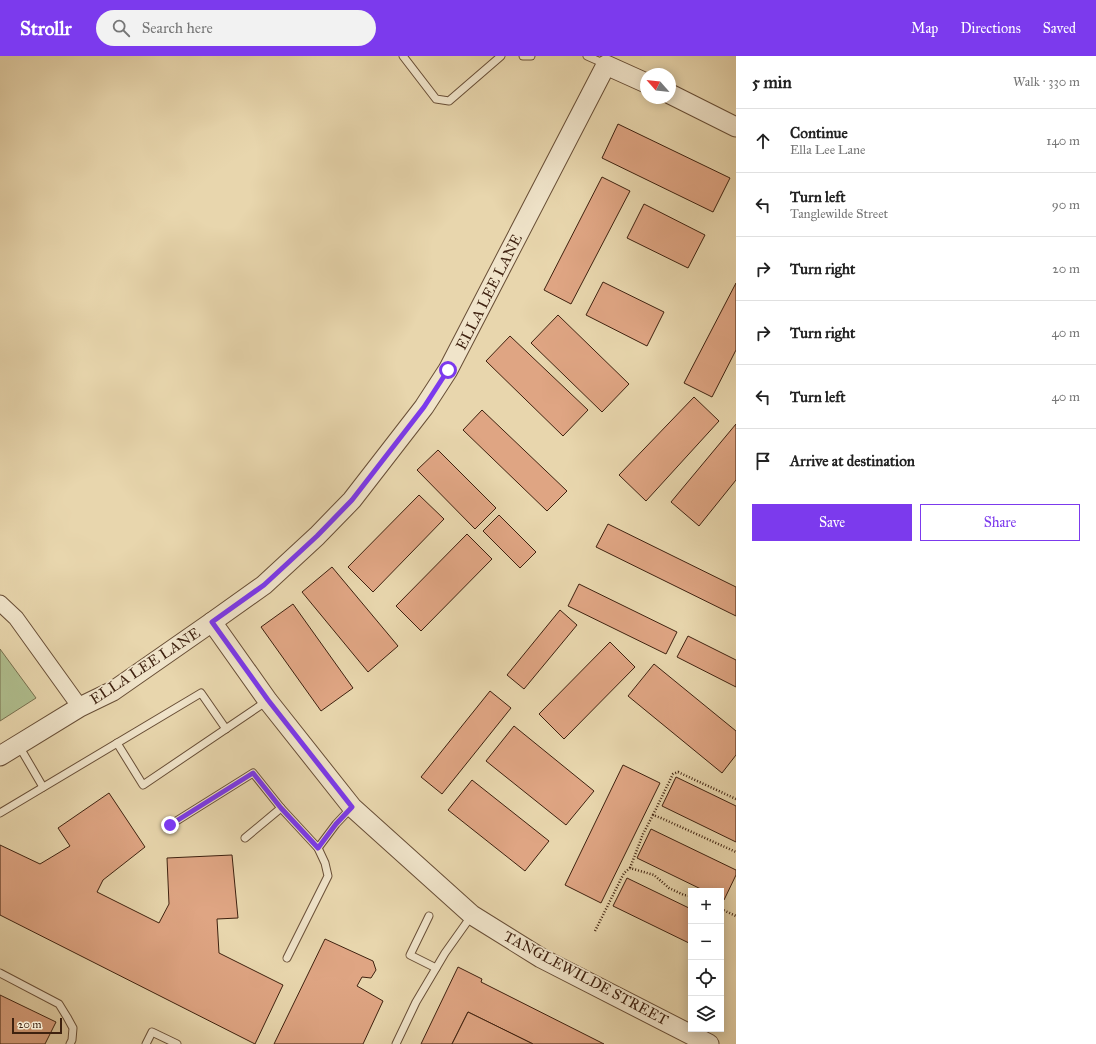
<!DOCTYPE html>
<meta charset="utf-8">
<style>
:root{--surface:#fff;--page:#f2f2f2;--text:#222;--muted:#767676;--line:#e0e0e0;--accent:#7c3aed}
body{margin:0;font-family:"IM FELL Great Primer",serif;background:var(--page);color:var(--text)}
.controls{position:absolute;right:12px;bottom:12px;display:grid;overflow:hidden;border-radius:0px;box-shadow:0 2px 10px #0003}
.controls button{width:36px;height:36px;display:grid;place-items:center;padding:0;border:0;border-bottom:1px solid var(--line);background:var(--surface);color:var(--text);font:20px sans-serif}
.compass{position:absolute;left:640px;top:12px;width:36px;height:36px;border-radius:50%;background:var(--surface);box-shadow:0 2px 10px #0003;rotate:297deg}
.scale{position:absolute;left:12px;bottom:10px;width:50px;box-sizing:border-box;padding-left:4px;border:2px solid #3e210f;border-top:0;font-size:11px;line-height:14px;white-space:nowrap;color:#3e210f;-webkit-text-stroke:3px #f0e4ca;paint-order:stroke}
.stop{position:absolute;width:12px;height:12px;margin:-9px;border:3px solid #7c3aed;border-radius:50%;background:#fff}
.stop.end{background:#7c3aed;border-color:#fff;box-shadow:0 1px 4px #0008}
.list{margin:0;padding:0;list-style:none}
h2{display:flex;justify-content:space-between;align-items:center;height:52px;margin:0;padding:0 16px;font-size:17px}
h2 small{font-size:13px;font-weight:400;color:var(--muted)}
.list li{display:grid;grid-template-columns:26px 1fr auto;gap:12px;align-items:center;box-sizing:border-box;height:64px;padding:0 16px;border-top:1px solid var(--line)}
.list b{display:block;font-size:15px;white-space:nowrap}
.list p{margin:0;font-size:13px;white-space:nowrap;color:var(--muted)}
.list em{font-size:13px;font-style:normal;color:var(--muted)}
.actions{display:flex;gap:8px;padding:12px 16px}
.actions a{flex:1;padding:9px 0;border:1px solid var(--accent);border-radius:0px;text-align:center;font-size:14px;color:var(--accent)}
.actions .main{background:var(--accent);color:#fff}
.icon{flex:none;width:22px;height:22px;fill:none;stroke:currentColor;stroke-width:2;stroke-linecap:round;stroke-linejoin:round}
.map{position:relative;flex:none;width:736px;height:988px;overflow:hidden}
header{display:flex;align-items:center;gap:24px;box-sizing:border-box;height:56px;padding:0 20px;background:var(--accent);color:#fff}
header strong{font-size:19px}
nav{display:flex;gap:22px;margin-inline-start:auto;font-size:14px}
.search{width:280px;height:36px;background:var(--page);display:flex;align-items:center;gap:10px;box-sizing:border-box;padding:0 14px;border-radius:22px;color:var(--muted);font-size:15px}
main{display:flex}
aside{flex:1;background:var(--surface)}
.map>svg:first-child{display:block}
</style>
<header>
<strong>Strollr</strong>
<div class="search"><svg class="icon" aria-label="search" viewBox="0 0 24 24"><circle cx="10" cy="10" r="6"/><path d="M15 15l6 6"/></svg>Search here</div>
<nav><a>Map</a><a>Directions</a><a>Saved</a></nav>
</header>
<main>
<div class="map">
<svg width="736" height="988" viewBox="0 0 736 988">
<rect width="100%" height="100%" fill="#e8d6ad"/>
<filter id="stains"><feTurbulence type="fractalNoise" baseFrequency=".005" numOctaves="4"/><feColorMatrix values="0 0 0 0 .2 0 0 0 0 .09 0 0 0 0 .02 0 0 0 .5 -.17"/></filter>
<radialGradient id="worn" r=".72"><stop offset=".6" stop-color="#630" stop-opacity="0"/><stop offset="1" stop-color="#630" stop-opacity=".3"/></radialGradient>
<!-- green -->
<polygon fill="#b0bf8f" stroke="#77704f" points="0,593 36,642 0,665"/>
<!-- building -->
<g fill="#dfa583" stroke="#3e210f">
<polygon points="618,68 730,122 713,156 602,102"/>
<polygon points="602,121 630,135 571,248 544,234"/>
<polygon points="644,148 705,179 688,212 627,182"/>
<polygon points="603,226 664,256 647,290 586,259"/>
<polygon points="736,227 736,294 712,341 684,327"/>
<polygon points="558,259 629,328 602,356 531,287"/>
<polygon points="510,280 588,354 563,380 486,305"/>
<polygon points="694,341 719,365 646,445 619,419"/>
<polygon points="482,354 567,435 547,455 463,374"/>
<polygon points="736,368 736,424 699,470 671,446"/>
<polygon points="438,394 496,452 475,473 417,414"/>
<polygon points="419,439 444,463 373,536 348,511"/>
<polygon points="499,459 536,496 520,512 483,475"/>
<polygon points="608,468 736,531 736,560 596,491"/>
<polygon points="467,478 492,503 421,575 396,550"/>
<polygon points="332,511 398,590 368,616 302,536"/>
<polygon points="579,528 677,576 666,598 568,550"/>
<polygon points="293,548 353,632 321,655 261,571"/>
<polygon points="560,554 577,569 524,633 507,619"/>
<polygon points="688,580 736,604 736,631 677,601"/>
<polygon points="610,586 635,611 564,683 539,658"/>
<polygon points="654,608 736,675 736,699 722,717 628,640"/>
<polygon points="490,635 511,652 442,738 421,721"/>
<polygon points="514,670 594,735 566,769 486,705"/>
<polygon points="623,709 660,727 601,847 565,829"/>
<polygon points="676,721 736,750 736,786 662,750"/>
<polygon points="472,724 549,785 525,815 448,754"/>
<polygon points="109,737 145,791 103,824 97,836 159,867 169,848 167,802 232,799 238,862 217,863 219,897 283,929 255,988 0,859 0,789 40,808 70,790 58,772"/>
<polygon points="651,773 736,814 736,819 724,844 721,843 721,835 705,835 637,802"/>
<polygon points="627,822 691,853 691,888 613,850"/>
<polygon points="325,883 373,905 376,914 371,922 362,921 357,930 383,945 363,988 274,988"/>
<polygon points="458,911 482,923 481,926 604,988 533,988 468,956 452,988 421,988"/>
<polygon points="0,939 56,966 45,988 0,988"/>
<polygon points="468,956 533,988 452,988"/>
</g>
<g fill="none" stroke-linecap="round" stroke-linejoin="round">
<!-- service casing -->
<g stroke="#684e36" stroke-width="9">
<g id="service">
<polyline points="403,0 436,43 449,45 501,0"/>
<polyline points="523,0 531,0"/>
<polyline points="587,0 605,8"/>
<polyline points="117,687 143,729 267,645"/>
<polyline points="19,690 43,731"/>
<polyline points="0,757 201,637 226,673"/>
<polyline points="170,769 253,717 281,752 318,792 336,768 352,751"/>
<polyline points="245,782 281,752"/>
<polyline points="429,860 410,899 436,912"/>
<polyline points="287,902 328,820 325,807 318,792"/>
<polyline points="0,917 59,948 67,961 73,972 72,984 70,988"/>
<polyline points="146,988 152,976 177,988"/>
<polyline points="396,988 416,946 445,897 472,859"/>
</g>
</g>
<!-- minor casing -->
<g stroke="#684e36" stroke-width="17">
<polyline id="minor" points="0,547 16,562 80,651"/>
</g>
<!-- tertiary casing -->
<g stroke="#684e36" stroke-width="21">
<g id="tertiary">
<polyline points="670,38 736,71"/>
<polyline points="212,566 268,645 352,751 472,859 541,902 709,988"/>
<polyline points="0,700 80,651 113,635 212,566 264,529 317,480 352,444 424,351 448,314 606,9 646,27"/>
</g>
</g>
<!-- path -->
<g stroke="#3e210f" stroke-width="2.5" stroke-dasharray="1 2" stroke-linecap="butt">
<polyline points="653,759 673,718 678,716 736,743"/>
<polyline points="630,812 643,778 653,759 661,762 736,796"/>
<polyline points="721,853 736,860"/>
<polyline points="595,875 624,817 630,812 654,819 669,832 684,839 691,840"/>
</g>
<!-- service -->
<use href="#service" stroke="#f0e4ca" stroke-width="7"/>
<!-- minor -->
<use href="#minor" stroke="#f0e4ca" stroke-width="15"/>
<!-- tertiary -->
<use href="#tertiary" stroke="#f0e4ca" stroke-width="19"/>
</g>
<g fill="none" stroke-linecap="round" stroke-linejoin="round">
<!-- route -->
<polyline stroke="#7c3aed" stroke-width="5" points="170,769 253,717 281,752 318,792 336,768 352,751 268,644 212,566 264,529 317,480 352,444 424,351 448,314"/>
</g>
<g text-anchor="middle" stroke-width="3.5" stroke-linejoin="round" paint-order="stroke">
<!-- street labels -->
<g font-size="15" fill="#3e210f" stroke="#f0e4ca">
<text transform="translate(489 236) rotate(-63)" y="5">ELLA LEE LANE</text>
<text transform="translate(145 610) rotate(-33)" y="5">ELLA LEE LANE</text>
<text transform="translate(586 922) rotate(28)" y="5">TANGLEWILDE STREET</text>
</g>
</g>
<rect width="100%" height="100%" filter="url(#stains)"/>
<rect width="100%" height="100%" fill="url(#worn)"/>
</svg>
<div class="controls">
<button>+</button>
<button>−</button>
<button><svg class="icon" aria-label="locate" viewBox="0 0 24 24"><circle cx="12" cy="12" r="6"/><path d="M12 2v4M12 18v4M2 12h4M18 12h4"/></svg></button>
<button><svg class="icon" aria-label="layers" viewBox="0 0 24 24"><path d="M12 4l9 5-9 5-9-5zM3 14l9 5 9-5"/></svg></button>
</div>
<svg class="compass" viewBox="-18 -18 36 36"><path d="M0-13l5 13h-10z" fill="#e53935"/><path d="M0 13l5-13h-10z" fill="#767676"/></svg>
<div class="scale">20 m</div>
<div class="stop" style="left:448px;top:314px"></div>
<div class="stop end" style="left:170px;top:769px"></div>
</div>
<aside>
<h2>5 min<small>Walk · 330 m</small></h2>
<ul class="list">
<li><svg class="icon" aria-label="ahead" viewBox="0 0 24 24"><path d="M12 20V5M6 11l6-6 6 6"/></svg><div><b>Continue</b><p>Ella Lee Lane</p></div><em>140 m</em></li>
<li><svg class="icon" aria-label="left" viewBox="0 0 24 24"><path d="M17 20v-9H6M10 6l-5 5 5 5"/></svg><div><b>Turn left</b><p>Tanglewilde Street</p></div><em>90 m</em></li>
<li><svg class="icon" aria-label="right" viewBox="0 0 24 24"><path d="M7 20v-9h11M14 6l5 5-5 5"/></svg><div><b>Turn right</b></div><em>20 m</em></li>
<li><svg class="icon" aria-label="right" viewBox="0 0 24 24"><path d="M7 20v-9h11M14 6l5 5-5 5"/></svg><div><b>Turn right</b></div><em>40 m</em></li>
<li><svg class="icon" aria-label="left" viewBox="0 0 24 24"><path d="M17 20v-9H6M10 6l-5 5 5 5"/></svg><div><b>Turn left</b></div><em>40 m</em></li>
<li><svg class="icon" aria-label="arrive" viewBox="0 0 24 24"><path d="M6 21V4h12l-3 4 3 4H6"/></svg><div><b>Arrive at destination</b></div></li>
</ul>
<div class="actions"><a class="main">Save</a><a>Share</a></div>
</aside>
</main>
